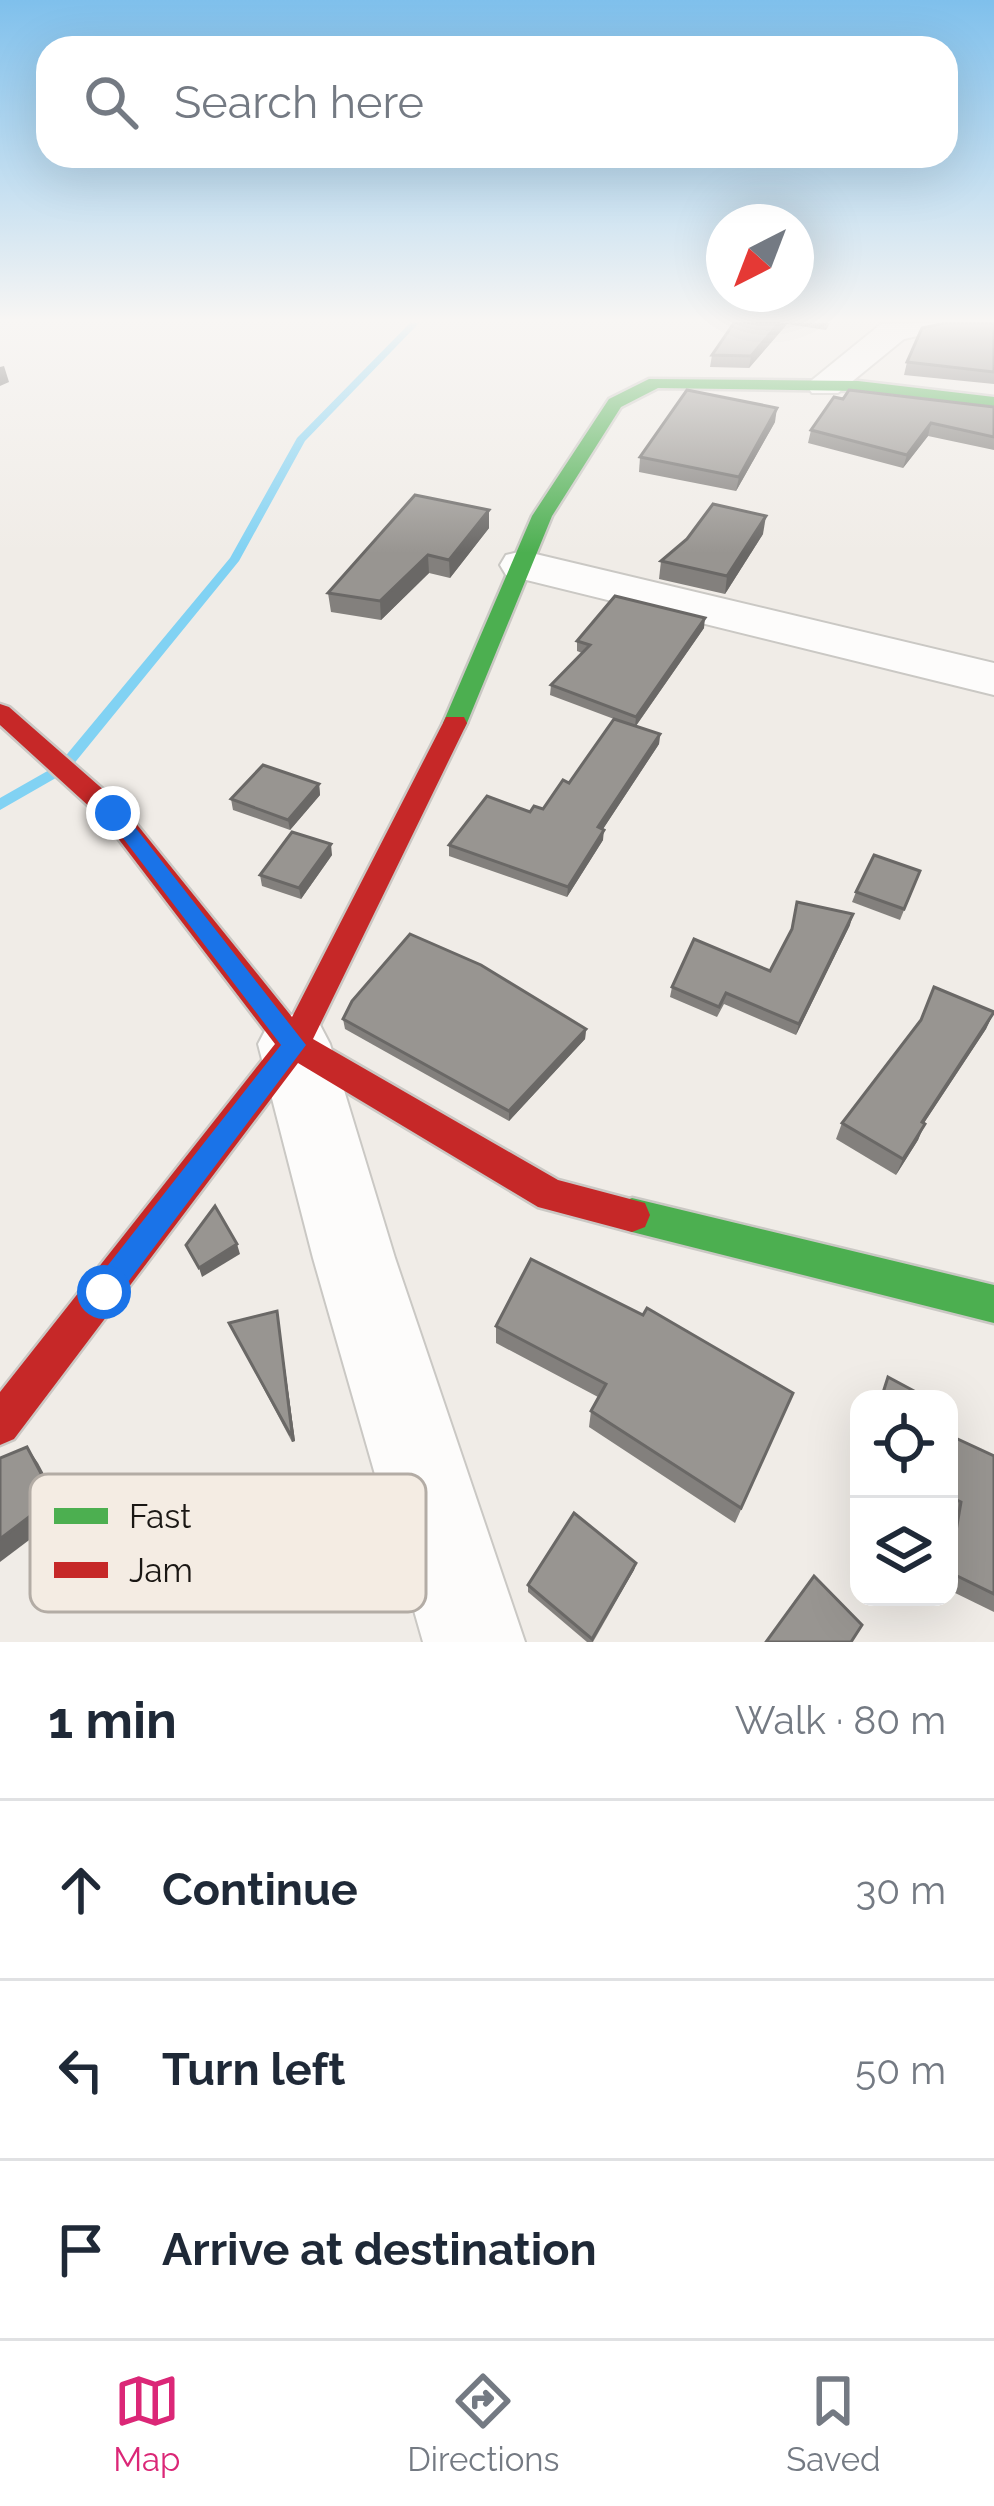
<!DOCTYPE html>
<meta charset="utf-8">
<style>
:root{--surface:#fff;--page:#f6f6f7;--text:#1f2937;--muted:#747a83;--line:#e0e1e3;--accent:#db2777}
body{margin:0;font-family:Raleway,sans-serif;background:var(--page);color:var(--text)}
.controls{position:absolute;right:36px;bottom:36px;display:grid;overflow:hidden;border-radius:24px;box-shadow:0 12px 48px #0002}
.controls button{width:108px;height:108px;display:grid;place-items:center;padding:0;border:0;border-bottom:3px solid var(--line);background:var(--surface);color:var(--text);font:60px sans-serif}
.compass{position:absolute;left:706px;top:204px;width:108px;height:108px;border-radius:50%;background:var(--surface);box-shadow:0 12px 48px #0002;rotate:222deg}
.stop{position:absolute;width:36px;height:36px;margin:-27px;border:9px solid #1a73e8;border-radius:50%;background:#fff}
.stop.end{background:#1a73e8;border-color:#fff;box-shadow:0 3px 12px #0008}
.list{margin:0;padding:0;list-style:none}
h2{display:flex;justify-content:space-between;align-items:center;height:156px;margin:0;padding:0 48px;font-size:51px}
h2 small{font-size:39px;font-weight:400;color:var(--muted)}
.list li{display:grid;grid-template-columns:78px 1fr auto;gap:36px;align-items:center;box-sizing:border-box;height:180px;padding:0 48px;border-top:3px solid var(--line)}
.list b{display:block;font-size:45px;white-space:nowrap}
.list em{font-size:39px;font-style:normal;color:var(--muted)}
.icon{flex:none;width:66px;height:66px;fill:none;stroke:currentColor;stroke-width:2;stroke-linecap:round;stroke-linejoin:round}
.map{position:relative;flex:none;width:994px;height:1642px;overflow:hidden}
.search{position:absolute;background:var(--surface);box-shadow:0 12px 48px #0002;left:36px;right:36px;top:36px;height:132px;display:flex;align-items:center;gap:30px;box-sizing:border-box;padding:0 42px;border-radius:36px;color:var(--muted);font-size:45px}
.sheet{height:696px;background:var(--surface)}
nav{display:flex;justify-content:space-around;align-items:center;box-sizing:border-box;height:168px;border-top:3px solid var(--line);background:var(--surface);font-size:33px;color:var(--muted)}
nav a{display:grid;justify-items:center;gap:6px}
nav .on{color:var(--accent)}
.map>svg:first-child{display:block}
</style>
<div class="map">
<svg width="994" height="1642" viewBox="0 0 994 1642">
<rect width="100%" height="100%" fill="#f0ece7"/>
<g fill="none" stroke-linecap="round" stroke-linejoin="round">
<!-- stream -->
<polygon fill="#81d2f3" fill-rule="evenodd" points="410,323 419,323 305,441 239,561 68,771 0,810 0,798 58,765 230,558 297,438"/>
<!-- street casing -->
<g stroke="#cac8c4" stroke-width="4">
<g id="street">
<polygon points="950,323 945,330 904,339 838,393 812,393 806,385 881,324"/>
<polygon points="523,551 994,663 994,695 506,575 500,565 506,555"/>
<polygon points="294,1014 319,1023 330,1044 395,1258 525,1642 423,1642 313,1258 258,1044 269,1023"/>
</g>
</g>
<!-- fast casing -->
<g stroke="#cac8c4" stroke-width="5">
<g id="fast">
<polygon points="649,379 858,381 994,397 994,407 858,391 658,388 621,407 552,516 467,723 464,729 446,729 443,723 532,516 609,399"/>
<polygon points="632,1198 994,1285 994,1323 632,1232 619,1227 614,1215 619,1203"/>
</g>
</g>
<!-- jam casing -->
<g stroke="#cac8c4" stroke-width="5">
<polygon id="jam" points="0,704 9,707 122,806 292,1017 443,723 446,717 464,717 467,723 313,1039 558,1180 645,1203 650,1215 645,1227 632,1232 538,1207 298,1063 14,1439 0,1445 0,1392 275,1044 104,820 0,725"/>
</g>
<!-- street -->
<use href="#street" fill="#fdfcfb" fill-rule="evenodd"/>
<!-- fast -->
<use href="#fast" fill="#4caf50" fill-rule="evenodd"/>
<!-- jam -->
<use href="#jam" fill="#c62828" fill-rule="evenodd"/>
</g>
<!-- wall -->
<g fill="#83807d">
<polygon points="734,323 830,323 826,330 787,324 749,368 710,367 712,355"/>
<polygon points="994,323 994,384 904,375 907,362"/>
<polygon points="843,399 994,407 994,450 928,436 903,468 808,443 811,430"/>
<polygon points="775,422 736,491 639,472 640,457"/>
<polygon points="489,510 489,528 450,578 429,573 381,620 331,612 328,593"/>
<polygon points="763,534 725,594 659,579 661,561"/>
<polygon points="704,628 636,726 660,734 659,744 603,829 603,840 567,897 449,856 449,845 530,812 543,809 569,783 614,719 550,695 551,685 582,653 577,651 577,641"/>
<polygon points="319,784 320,795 290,830 233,810 231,799"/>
<polygon points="332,855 301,899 262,886 260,875"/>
<polygon points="920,871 900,920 852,902 856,892"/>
<polygon points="850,925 796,1035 724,1004 717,1017 670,997 672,987 770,971"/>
<polygon points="994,1012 986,1029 924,1123 918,1140 896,1175 836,1139 842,1123"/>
<polygon points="343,1019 586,1029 585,1039 509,1121 345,1029"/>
<polygon points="277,1311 295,1441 292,1442 229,1323"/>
<polygon points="496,1326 793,1393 735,1523 589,1427 591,1411 598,1397 496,1343"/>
<polygon points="949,1435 994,1456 994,1612 949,1590"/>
<polygon points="636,1563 634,1570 593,1642 587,1642 528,1592 528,1585"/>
</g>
<!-- shaded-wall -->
<g fill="#6a6866">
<polygon points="779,323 788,323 749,368 751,356"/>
<polygon points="4,366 9,382 0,386 0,367"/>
<polygon points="777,408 775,422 736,491 739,477"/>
<polygon points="931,423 928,436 903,468 907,455"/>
<polygon points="489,510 489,528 450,578 449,560"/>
<polygon points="766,516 763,534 725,594 727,576"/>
<polygon points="428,555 429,573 381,620 380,601"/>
<polygon points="705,618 704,628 635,727 636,717"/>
<polygon points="660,734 659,744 597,838 598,827"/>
<polygon points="319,784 320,795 290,830 288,820"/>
<polygon points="604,830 603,840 567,897 568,887"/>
<polygon points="331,844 332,855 301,899 299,888"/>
<polygon points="853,914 850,925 796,1035 799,1024"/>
<polygon points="994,1012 986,1029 914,1138 922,1122"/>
<polygon points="586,1029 585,1039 509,1121 509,1111"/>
<polygon points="925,1124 918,1140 896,1175 903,1159"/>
<polygon points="237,1244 240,1254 202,1277 199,1268"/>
<polygon points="277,1311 295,1441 292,1442 290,1434"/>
<polygon points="27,1447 38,1463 65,1513 0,1562 0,1539"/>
<polygon points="636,1563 634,1570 592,1642 592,1639"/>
</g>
<!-- building -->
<g fill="#989591" stroke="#6a6866" stroke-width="3">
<polygon points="734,323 779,323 751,356 712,355"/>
<polygon points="945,323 994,323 994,372 907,362 922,328"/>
<polygon points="687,390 777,408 739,477 640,457"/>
<polygon points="849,390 994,407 994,437 931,423 907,455 811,430 834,397 843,399"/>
<polygon points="415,495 489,510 449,560 428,555 380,601 328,593"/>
<polygon points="713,504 766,516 727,576 661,561 687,539"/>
<polygon points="615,596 705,618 636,717 551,685 590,645 577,641"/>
<polygon points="614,719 660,734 598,827 604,830 568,887 449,845 487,796 530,812 534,806 543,809 563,780 569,783"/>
<polygon points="263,765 319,784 288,820 231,799"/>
<polygon points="292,832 331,844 299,888 260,875"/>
<polygon points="874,855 920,871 904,909 856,892"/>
<polygon points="797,902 853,914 799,1024 726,993 719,1007 672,987 694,939 770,971 792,929"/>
<polygon points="410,934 481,965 586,1029 509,1111 343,1019 352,1001"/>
<polygon points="934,987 994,1012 922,1122 925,1124 903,1159 842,1123 921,1020"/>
<polygon points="215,1206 237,1244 199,1268 186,1245"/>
<polygon points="531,1259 643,1315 647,1308 793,1393 741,1508 591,1411 606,1384 496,1326"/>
<polygon points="277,1311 292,1433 290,1434 229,1323"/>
<polygon points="888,1377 929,1399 881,1399"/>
<polygon points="949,1435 994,1456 994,1594 949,1572 961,1502 949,1496"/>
<polygon points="27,1447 54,1498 0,1539 0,1458"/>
<polygon points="574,1513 636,1563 592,1639 528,1585"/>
<polygon points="814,1576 862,1625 851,1642 766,1642"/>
</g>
<!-- sky -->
<linearGradient id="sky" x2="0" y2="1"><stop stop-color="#7fc0ec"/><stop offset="0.58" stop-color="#f8f6f4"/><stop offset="1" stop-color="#f8f6f4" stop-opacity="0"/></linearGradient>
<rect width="994" height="553" fill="url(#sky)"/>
<!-- route -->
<polygon fill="#1a73e8" points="113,806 120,808 306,1045 113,1302 104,1306 94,1302 90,1292 94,1283 281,1045 107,817 104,813"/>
<!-- legend -->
<rect x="30" y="1474" width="396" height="138" rx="18" fill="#f4ece3" stroke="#b3aca5" stroke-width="3"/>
<rect x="54" y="1508" width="54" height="16" fill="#4caf50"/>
<rect x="54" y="1562" width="54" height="16" fill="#c62828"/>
<g font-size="33" fill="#1a1714">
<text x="129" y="1528">Fast</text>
<text x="129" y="1582">Jam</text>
</g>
</svg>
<div class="controls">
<button><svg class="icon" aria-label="locate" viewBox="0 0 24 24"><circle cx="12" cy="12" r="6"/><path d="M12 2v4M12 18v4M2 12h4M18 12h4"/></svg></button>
<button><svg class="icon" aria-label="layers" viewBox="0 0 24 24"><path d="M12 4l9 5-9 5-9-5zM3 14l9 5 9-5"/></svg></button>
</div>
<svg class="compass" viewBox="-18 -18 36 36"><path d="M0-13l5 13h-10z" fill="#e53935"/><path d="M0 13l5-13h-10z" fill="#747a83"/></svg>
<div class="stop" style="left:104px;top:1292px"></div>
<div class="stop end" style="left:113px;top:813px"></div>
<div class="search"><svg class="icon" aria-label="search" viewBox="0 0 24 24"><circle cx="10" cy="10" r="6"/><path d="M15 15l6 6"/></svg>Search here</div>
</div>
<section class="sheet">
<h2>1 min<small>Walk · 80 m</small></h2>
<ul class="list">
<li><svg class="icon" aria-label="ahead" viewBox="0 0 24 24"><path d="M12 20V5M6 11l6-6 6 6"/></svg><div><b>Continue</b></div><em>30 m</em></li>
<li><svg class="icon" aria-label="left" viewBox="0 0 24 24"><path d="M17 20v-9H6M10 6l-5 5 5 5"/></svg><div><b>Turn left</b></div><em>50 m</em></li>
<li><svg class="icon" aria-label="arrive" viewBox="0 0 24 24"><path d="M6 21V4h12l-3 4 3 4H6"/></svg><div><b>Arrive at destination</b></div></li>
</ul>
</section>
<nav>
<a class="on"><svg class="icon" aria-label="map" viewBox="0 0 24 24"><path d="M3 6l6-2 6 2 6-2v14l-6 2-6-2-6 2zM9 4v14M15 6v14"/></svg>Map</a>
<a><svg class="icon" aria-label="directions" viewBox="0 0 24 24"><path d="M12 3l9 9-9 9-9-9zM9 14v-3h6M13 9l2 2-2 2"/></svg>Directions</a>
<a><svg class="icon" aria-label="saved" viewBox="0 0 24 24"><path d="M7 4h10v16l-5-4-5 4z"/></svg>Saved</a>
</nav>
